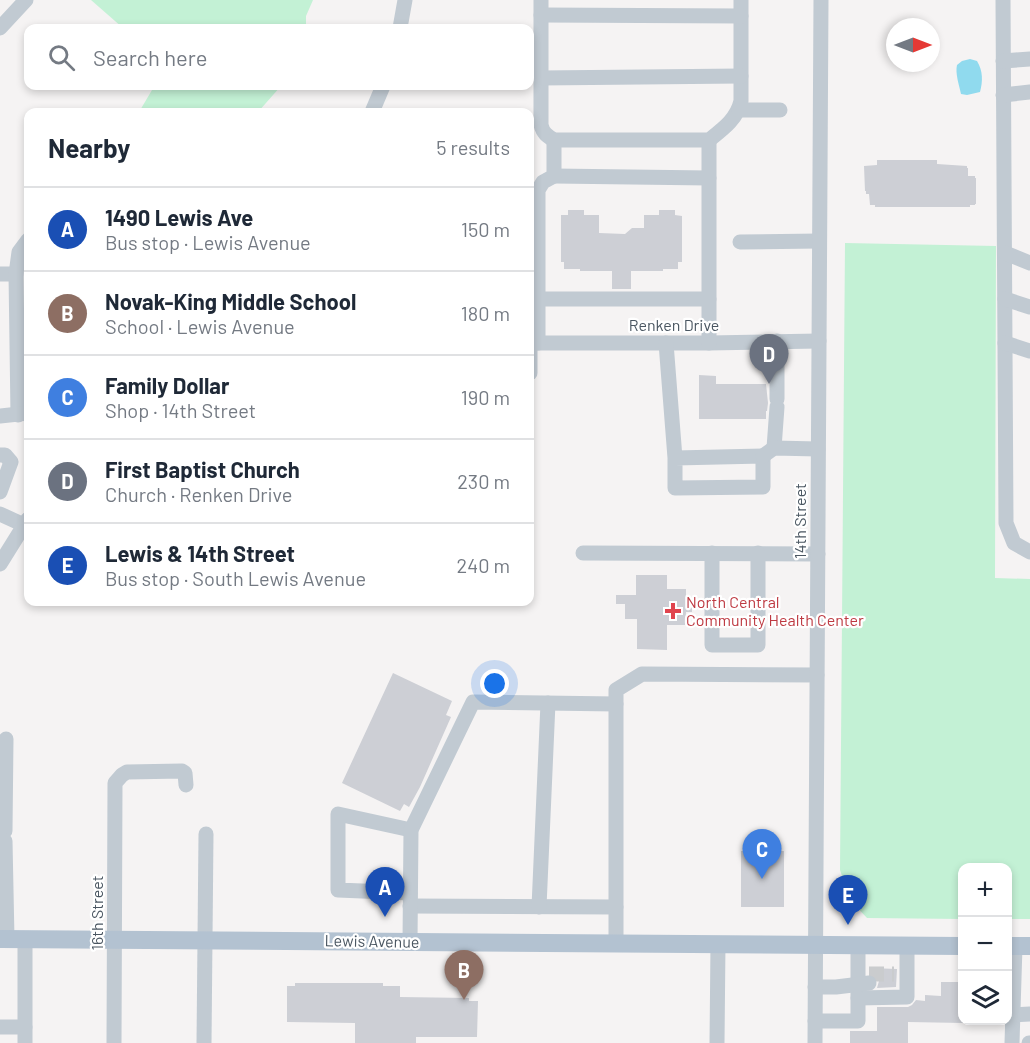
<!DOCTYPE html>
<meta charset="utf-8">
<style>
:root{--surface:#fff;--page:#f6f6f7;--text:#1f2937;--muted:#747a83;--line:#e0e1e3;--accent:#ea580c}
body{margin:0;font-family:Barlow,sans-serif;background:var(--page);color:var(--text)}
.controls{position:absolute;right:18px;bottom:18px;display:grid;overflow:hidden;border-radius:12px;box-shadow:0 3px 9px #0003}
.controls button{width:54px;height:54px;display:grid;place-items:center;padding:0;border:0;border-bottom:2px solid var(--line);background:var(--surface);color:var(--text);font:30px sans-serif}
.compass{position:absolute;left:886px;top:18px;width:54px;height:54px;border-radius:50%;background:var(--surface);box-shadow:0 3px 9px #0003;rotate:90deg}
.you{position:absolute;left:495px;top:684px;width:21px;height:21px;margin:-15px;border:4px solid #fff;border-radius:50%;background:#1a73e8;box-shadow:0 0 0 9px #1a73e833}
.badge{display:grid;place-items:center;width:39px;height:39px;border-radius:50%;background:var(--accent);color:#fff;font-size:20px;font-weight:700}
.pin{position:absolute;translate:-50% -50px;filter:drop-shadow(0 2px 3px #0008)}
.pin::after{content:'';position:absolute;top:32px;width:21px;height:18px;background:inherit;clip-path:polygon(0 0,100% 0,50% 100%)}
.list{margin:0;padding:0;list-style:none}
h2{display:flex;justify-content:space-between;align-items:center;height:78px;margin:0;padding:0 24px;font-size:26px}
h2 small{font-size:20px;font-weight:400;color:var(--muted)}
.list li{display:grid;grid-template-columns:39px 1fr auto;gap:18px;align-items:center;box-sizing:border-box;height:84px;padding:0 24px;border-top:2px solid var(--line)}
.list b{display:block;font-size:22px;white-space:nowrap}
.list p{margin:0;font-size:20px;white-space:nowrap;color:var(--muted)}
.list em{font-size:20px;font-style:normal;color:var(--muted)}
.icon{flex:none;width:33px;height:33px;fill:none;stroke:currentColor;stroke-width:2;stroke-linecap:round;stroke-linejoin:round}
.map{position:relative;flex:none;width:1030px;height:1043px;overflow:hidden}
.search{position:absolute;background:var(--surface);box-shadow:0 3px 9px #0003;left:24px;top:24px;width:510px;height:66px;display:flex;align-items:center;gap:15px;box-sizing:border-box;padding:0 21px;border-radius:12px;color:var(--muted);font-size:22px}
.panel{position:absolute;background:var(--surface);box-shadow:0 3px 9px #0003;left:24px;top:108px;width:510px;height:498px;border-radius:12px}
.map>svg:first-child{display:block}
</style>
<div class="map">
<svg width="1030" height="1043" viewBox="0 0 1030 1043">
<rect width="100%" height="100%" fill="#f5f3f3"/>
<!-- green -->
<g fill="#c3f1d5">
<polygon points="91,0 313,0 306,16 306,28 123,28"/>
<polygon points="151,86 281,86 258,112 139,112 152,90"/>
<polygon points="845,243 996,246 995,578 1030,579 1030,919 1008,919 1008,868 962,868 962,919 867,918 850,900 840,870"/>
</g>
<!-- water -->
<path fill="#90daee" d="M970 59 977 61C983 71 983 81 980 92L967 95 961 94C959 85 955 73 957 65L962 61Z"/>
<!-- building -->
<g fill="#cdcfd5">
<polygon points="877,160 937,160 937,164 967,166 967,168 968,168 968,176 975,176 975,178 976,178 976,204 975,204 975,205 970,205 970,207 875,207 875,205 870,205 869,194 866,194 866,191 865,191 864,166 877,165"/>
<polygon points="568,210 584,210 584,215 599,215 599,233 625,234 632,228 644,228 644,215 659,215 659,210 675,210 675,215 682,216 682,262 678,262 678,269 663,269 663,271 631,271 631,289 612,289 612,271 580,271 580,269 564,269 564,262 561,262 561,215 568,215"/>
<polygon points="699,375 716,376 716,384 766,384 768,403 767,411 766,411 766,419 699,419"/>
<polygon points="636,575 667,575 667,589 686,589 686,603 692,603 692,612 686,612 685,625 667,625 667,650 637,649 637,619 625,619 625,604 616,604 616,595 636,595"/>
<polygon points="393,673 452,701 446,715 451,717 420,787 409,807 404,804 400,811 342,783"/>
<rect x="741" y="851" width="43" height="56"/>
<polygon points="871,968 897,969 896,987 877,988 879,981 876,977 871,974"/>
<polygon points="941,982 963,982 963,1023 908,1022 908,1043 850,1043 850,1031 877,1031 877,1007 908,1007 912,1005 916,1000 925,1001 925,995 941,996"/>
<polygon points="295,983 383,983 383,986 400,986 400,997 469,998 469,1001 478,1001 477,1037 416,1037 416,1043 355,1043 355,1023 287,1022 287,986 295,986"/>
</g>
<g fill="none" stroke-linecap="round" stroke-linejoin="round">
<!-- minor-tunnel -->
<polyline stroke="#caccce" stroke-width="15" stroke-dasharray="15 8" stroke-linecap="butt" points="869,974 894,974"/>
<!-- minor -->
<g stroke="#c1cad2" stroke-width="15">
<path d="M541 0V125C543 133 547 136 554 140H709C723 129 737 119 741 101V0"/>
<polyline points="1003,0 1006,523 1014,543 1030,552"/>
<polyline points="541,15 741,16"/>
<polyline points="0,28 26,0"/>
<polyline points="400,28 405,0"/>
<polyline points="1003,61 1030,59"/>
<polyline points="541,78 741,76"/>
<polyline points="1003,95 1030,92"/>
<polyline points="739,110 780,110"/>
<polyline points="372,112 383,86"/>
<polyline points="554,176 709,178"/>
<polyline points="740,242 819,241"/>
<polyline points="1005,253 1030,263"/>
<polyline points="0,274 16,274"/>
<polyline points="537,299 709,299"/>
<polyline points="1005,299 1030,307"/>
<polyline points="777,341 777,399"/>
<polyline points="530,343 709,343 819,341"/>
<polyline points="538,343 538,190 543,182 554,176 554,140"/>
<polyline points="666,343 675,458 675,488 763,487 763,456 675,458"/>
<polyline points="709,343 709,140"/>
<polyline points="1005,343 1030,351"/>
<polyline points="530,373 530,343"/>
<polyline points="18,415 16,274 19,252 28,240"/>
<polyline points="0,416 28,413"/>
<polyline points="774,448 777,407"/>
<polyline points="0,455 5,455 11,462 0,492"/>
<polyline points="763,456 774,448 818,449"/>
<polyline points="0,514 24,525"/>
<polyline points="583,553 818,554"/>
<polyline points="712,553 712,645 758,645 758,553"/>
<polyline points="0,564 28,519"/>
<polyline points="5,831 6,739"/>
<polyline points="0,841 5,841 7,939"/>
<polyline points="410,893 338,890 338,814 411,830"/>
<polyline points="410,906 616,907"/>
<polyline points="539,907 548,703"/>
<polyline points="410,942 411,830 473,702 616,704"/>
<polyline points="616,943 616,690 642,674 817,675"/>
<polyline points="858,945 858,998 907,997 907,946"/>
<polyline points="815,987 836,987 869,983"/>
<polyline points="1013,1015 1030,1014"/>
<polyline points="815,1021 858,1021 858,998"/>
<polyline points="0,1027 25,1027"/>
<polyline points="25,1043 25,939"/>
<polyline points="114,1043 115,783 122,775 127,772 182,771 185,773 186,785"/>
<polyline points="204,1043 206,834"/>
<polyline points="717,1043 718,944"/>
<polyline points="815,1043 821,0"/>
<polyline points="1012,1043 1015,946"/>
<polyline points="1029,1043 1030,1043"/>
</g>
<!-- major -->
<g stroke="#b3c2d1" stroke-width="18">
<polyline points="0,939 962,946"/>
<polyline points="1008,946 1030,946"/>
</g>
</g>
<!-- markers -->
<path fill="#e0444e" stroke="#fff" stroke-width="2" d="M670 602h6v6h6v6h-6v6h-6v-6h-6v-6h6z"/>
<g text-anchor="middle" stroke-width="4.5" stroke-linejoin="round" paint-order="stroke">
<!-- street labels -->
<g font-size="16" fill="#4a5661" stroke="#fff">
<text x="674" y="331">Renken Drive</text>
<text transform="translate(800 521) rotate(-90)" y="6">14th Street</text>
<text transform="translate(97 913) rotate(-90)" y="6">16th Street</text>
<text transform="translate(372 941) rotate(1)" y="6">Lewis Avenue</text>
</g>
<!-- health labels -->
<g font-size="16" fill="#be3a42" stroke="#fff" text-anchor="start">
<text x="686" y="608">North Central<tspan x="686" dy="18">Community Health Center</tspan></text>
</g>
</g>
</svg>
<div class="controls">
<button>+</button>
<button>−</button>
<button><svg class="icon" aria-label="layers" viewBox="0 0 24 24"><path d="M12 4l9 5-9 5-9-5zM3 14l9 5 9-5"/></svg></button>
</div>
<svg class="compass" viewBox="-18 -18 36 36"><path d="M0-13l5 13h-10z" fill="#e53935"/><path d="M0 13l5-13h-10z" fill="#747a83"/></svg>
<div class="you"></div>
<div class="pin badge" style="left:385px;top:917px;background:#1a4fb4">A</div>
<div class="pin badge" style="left:464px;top:1000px;background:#8d6e63">B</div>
<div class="pin badge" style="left:762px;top:879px;background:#3f7fe0">C</div>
<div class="pin badge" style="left:769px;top:384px;background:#6b7280">D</div>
<div class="pin badge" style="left:848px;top:925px;background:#1a4fb4">E</div>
<div class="search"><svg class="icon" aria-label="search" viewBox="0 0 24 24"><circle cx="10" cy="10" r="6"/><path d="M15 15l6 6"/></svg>Search here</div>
<section class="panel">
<h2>Nearby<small>5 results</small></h2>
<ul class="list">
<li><span class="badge" style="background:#1a4fb4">A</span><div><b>1490 Lewis Ave</b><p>Bus stop · Lewis Avenue</p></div><em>150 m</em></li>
<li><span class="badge" style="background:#8d6e63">B</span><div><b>Novak-King Middle School</b><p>School · Lewis Avenue</p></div><em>180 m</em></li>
<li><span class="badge" style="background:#3f7fe0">C</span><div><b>Family Dollar</b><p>Shop · 14th Street</p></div><em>190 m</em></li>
<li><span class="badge" style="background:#6b7280">D</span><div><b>First Baptist Church</b><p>Church · Renken Drive</p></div><em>230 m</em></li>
<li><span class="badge" style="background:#1a4fb4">E</span><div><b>Lewis &amp; 14th Street</b><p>Bus stop · South Lewis Avenue</p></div><em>240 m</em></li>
</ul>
</section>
</div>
